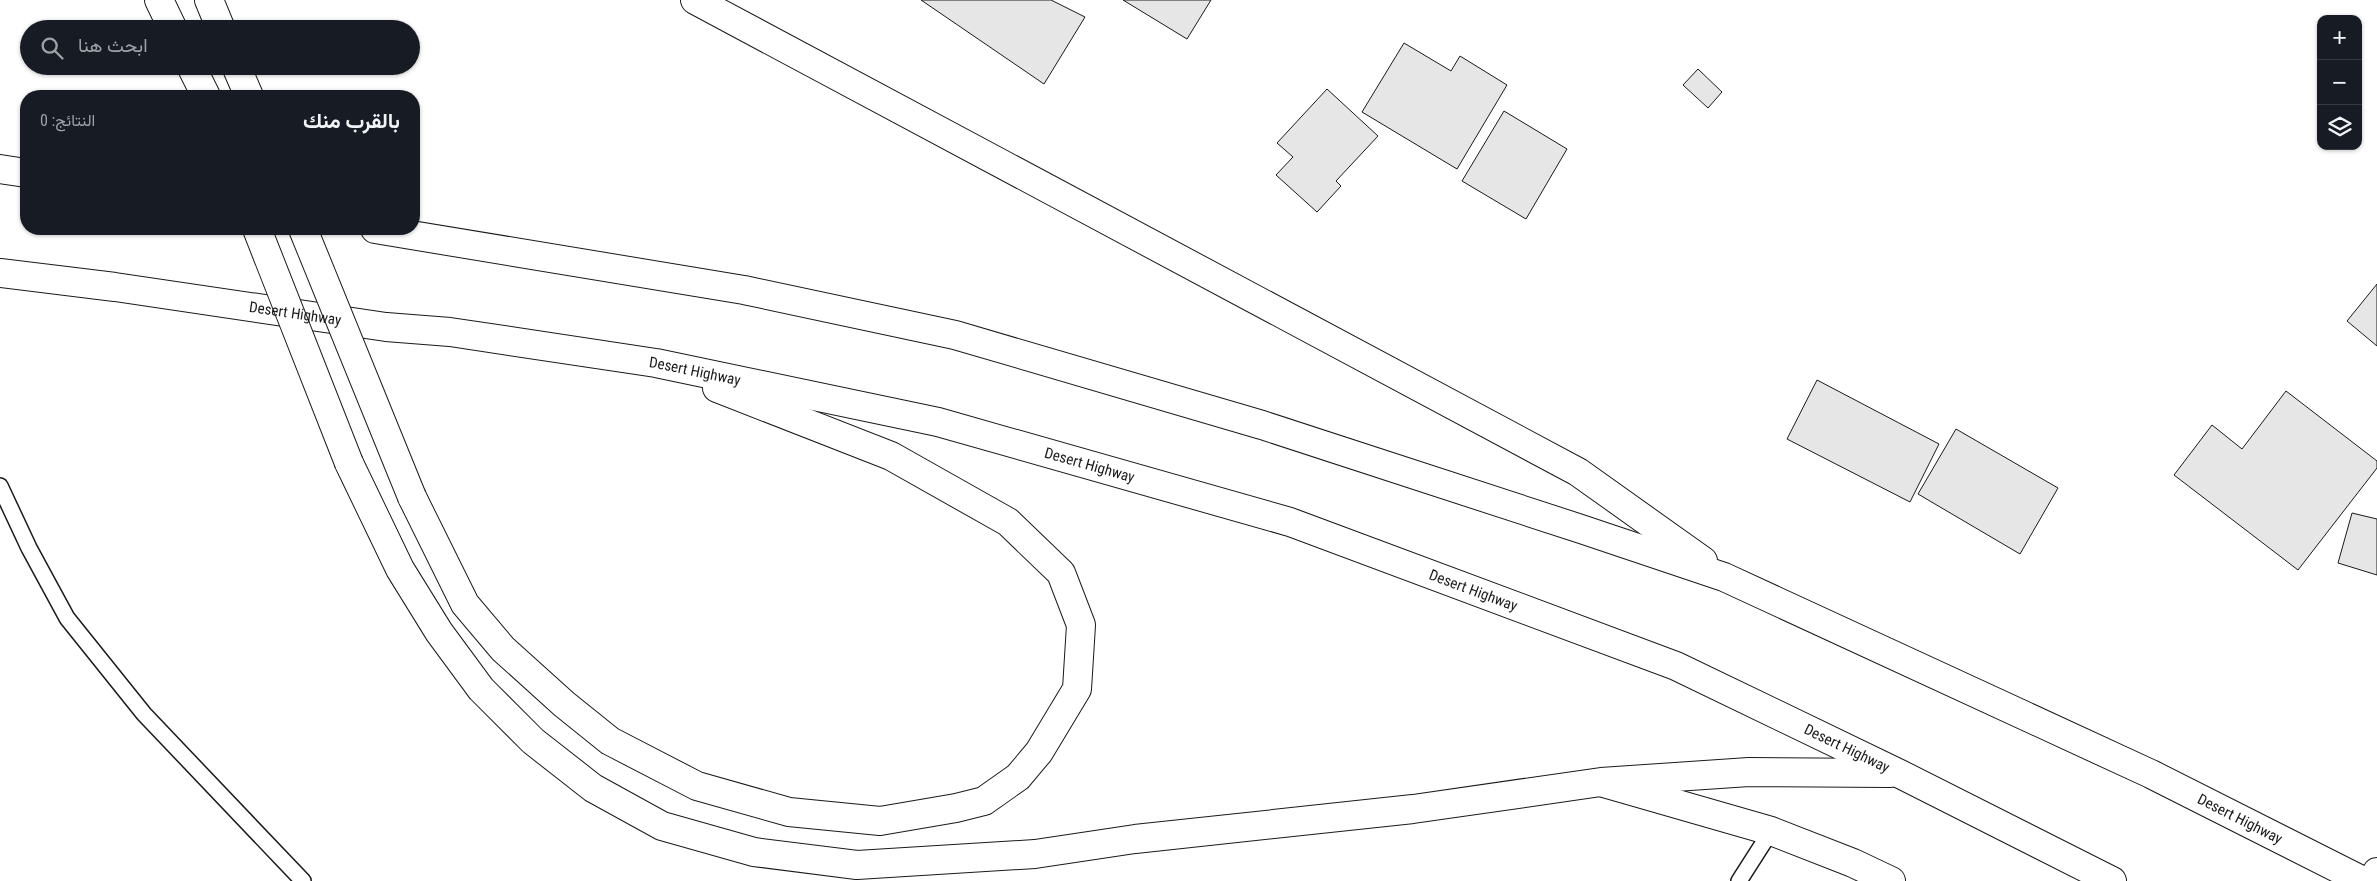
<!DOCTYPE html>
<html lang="ar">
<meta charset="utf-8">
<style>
:root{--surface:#171b24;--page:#20242c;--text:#f1f3f6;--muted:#9ea1a6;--line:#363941}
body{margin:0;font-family:"Roboto Condensed",Vazirmatn,sans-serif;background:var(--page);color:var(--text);direction:rtl}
.controls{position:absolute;right:15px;top:15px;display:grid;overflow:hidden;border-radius:10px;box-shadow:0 1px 4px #0004}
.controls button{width:45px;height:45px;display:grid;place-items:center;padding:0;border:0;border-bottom:1px solid var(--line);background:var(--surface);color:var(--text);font:25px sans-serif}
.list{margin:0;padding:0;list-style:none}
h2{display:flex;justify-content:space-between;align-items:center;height:65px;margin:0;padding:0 20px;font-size:21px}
h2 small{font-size:16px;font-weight:400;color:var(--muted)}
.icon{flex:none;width:28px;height:28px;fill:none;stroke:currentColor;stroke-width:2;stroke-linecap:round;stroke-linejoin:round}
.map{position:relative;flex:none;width:2377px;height:881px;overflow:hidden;direction:ltr}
.search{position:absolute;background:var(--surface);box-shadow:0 1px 4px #0004;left:20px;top:20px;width:400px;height:55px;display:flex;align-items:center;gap:12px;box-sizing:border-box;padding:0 18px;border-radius:28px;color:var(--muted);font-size:19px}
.panel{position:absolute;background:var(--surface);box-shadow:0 1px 4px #0004;left:20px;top:90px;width:400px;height:145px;border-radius:20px;direction:rtl}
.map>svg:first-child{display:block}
</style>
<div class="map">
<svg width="2377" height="881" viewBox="0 0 2377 881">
<rect width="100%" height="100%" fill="#fff"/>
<!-- building -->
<g fill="#e6e6e6" stroke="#1a1a1a">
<polygon points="921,0 1051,0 1085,17 1044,84"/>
<polygon points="1123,0 1211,0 1187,39"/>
<polygon points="1404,43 1451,71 1460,56 1507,85 1457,169 1362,112"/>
<polygon points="1698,69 1722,92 1708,108 1683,85"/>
<polygon points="1327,89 1378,136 1336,181 1341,186 1317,212 1276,175 1293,157 1277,143"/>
<polygon points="1504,111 1567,149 1526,219 1462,181"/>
<polygon points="2377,284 2377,346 2347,321"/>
<polygon points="1817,380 1939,444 1910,502 1787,439"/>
<polygon points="2286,391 2377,461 2377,468 2298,570 2174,475 2212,425 2242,449"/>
<polygon points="1956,429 2058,488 2020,554 1918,494"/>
<polygon points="2352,513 2377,519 2377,575 2338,563"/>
</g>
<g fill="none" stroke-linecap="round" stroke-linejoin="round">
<!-- service casing -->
<g stroke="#1a1a1a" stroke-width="18">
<g id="service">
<polyline points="0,486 29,548 67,618 144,714 303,881"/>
<polyline points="1739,881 1771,831"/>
</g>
</g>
<!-- minor casing -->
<g stroke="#1a1a1a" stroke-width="30">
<g id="minor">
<polyline points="1604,783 1771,831 1853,863 1891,881"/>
<polyline points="2372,881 2377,872"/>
</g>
</g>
<!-- trunk casing -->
<g stroke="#1a1a1a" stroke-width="30">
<g id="trunk">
<polyline points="159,0 173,29"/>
<polyline points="209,0 221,29"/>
<polyline points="695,0 1578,472 1703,561"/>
<polyline points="191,66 206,96"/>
<polyline points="236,66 249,96"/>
<polyline points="0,169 26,173"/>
<path id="s1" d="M375 229 744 290 955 335 1262 425 1581 529 1724 577 2151 774 2363 881"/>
<path id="s2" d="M0 273 115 287 386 327 450 332 656 363 938 422 1290 522 1676 666 1898 773 2112 881"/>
<polyline points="349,463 400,569 439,632 481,689 533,741 593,788 662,826 754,852 857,865 1035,854 1135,839 1413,809 1601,782 1749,772 1890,773"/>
<polyline points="412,497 465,604 503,649 564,704 610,741 697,786 789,812 880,821 956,808 984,801 1018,777 1039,752 1077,689 1081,625 1061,573 1008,522 891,456 717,388"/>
</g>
</g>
<!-- service -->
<use href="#service" stroke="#fff" stroke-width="15"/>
<!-- minor -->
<use href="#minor" stroke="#fff" stroke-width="28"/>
<!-- trunk -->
<use href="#trunk" stroke="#fff" stroke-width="28"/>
<!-- trunk-bridge casing -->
<g stroke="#1a1a1a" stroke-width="30" stroke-linecap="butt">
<g id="trunk-bridge">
<polyline points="257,229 349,463"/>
<polyline points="303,229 412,497"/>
</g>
</g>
<!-- trunk-bridge -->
<use href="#trunk-bridge" stroke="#fff" stroke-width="28"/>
</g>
<g text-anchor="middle" stroke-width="4" stroke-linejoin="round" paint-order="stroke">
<!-- street labels -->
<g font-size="15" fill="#1a1a1a" stroke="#fff">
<text dy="5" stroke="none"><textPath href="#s2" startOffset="298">Desert Highway</textPath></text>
<text dy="5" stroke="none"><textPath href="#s2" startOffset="702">Desert Highway</textPath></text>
<text dy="5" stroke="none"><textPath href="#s2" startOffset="1108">Desert Highway</textPath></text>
<text dy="5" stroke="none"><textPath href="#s2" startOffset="1512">Desert Highway</textPath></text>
<text dy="5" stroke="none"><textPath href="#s2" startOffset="1918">Desert Highway</textPath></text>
<text dy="5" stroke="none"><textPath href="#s1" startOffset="1966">Desert Highway</textPath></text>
</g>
</g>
</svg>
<div class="controls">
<button>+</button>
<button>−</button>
<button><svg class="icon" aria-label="layers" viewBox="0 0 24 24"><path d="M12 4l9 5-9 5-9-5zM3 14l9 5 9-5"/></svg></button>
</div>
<div class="search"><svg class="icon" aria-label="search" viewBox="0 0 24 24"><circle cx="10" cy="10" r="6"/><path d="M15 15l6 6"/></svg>ابحث هنا</div>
<section class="panel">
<h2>بالقرب منك<small>النتائج: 0</small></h2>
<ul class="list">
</ul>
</section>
</div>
